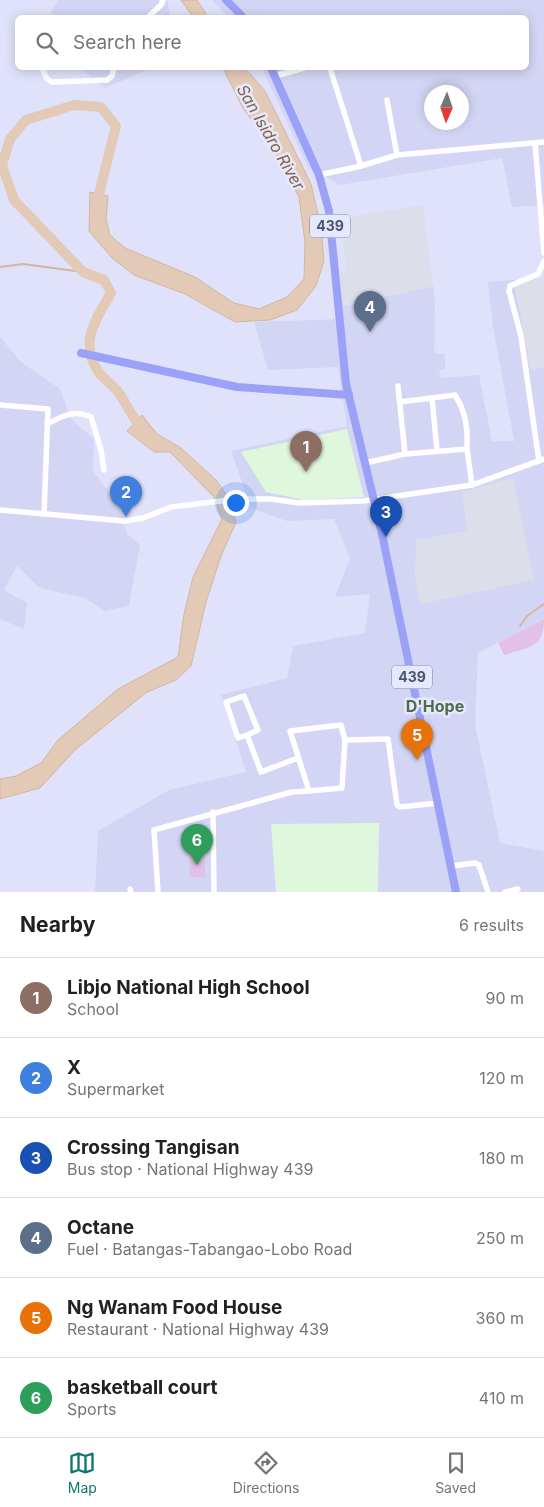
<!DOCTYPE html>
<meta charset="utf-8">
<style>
:root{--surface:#fff;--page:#f6f6f6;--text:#202124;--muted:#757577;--line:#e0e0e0;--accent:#0f766e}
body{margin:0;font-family:Inter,sans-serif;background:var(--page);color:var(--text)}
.compass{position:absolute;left:424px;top:85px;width:45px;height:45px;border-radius:50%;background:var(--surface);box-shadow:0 2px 12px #0003;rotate:182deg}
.you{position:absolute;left:235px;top:502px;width:18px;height:18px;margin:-12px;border:4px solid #fff;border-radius:50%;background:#1a73e8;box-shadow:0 0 0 8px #1a73e833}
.badge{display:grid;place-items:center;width:32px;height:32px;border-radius:50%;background:var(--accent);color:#fff;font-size:16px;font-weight:700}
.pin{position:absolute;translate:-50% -41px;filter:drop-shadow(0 1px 2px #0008)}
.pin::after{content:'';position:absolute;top:26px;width:18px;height:15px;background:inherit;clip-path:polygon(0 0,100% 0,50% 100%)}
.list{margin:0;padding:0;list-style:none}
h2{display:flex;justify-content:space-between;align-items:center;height:65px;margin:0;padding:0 20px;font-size:21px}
h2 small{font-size:16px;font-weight:400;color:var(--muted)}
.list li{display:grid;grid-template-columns:32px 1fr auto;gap:15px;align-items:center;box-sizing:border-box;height:80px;padding:0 20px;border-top:1px solid var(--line)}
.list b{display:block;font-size:19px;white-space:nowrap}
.list p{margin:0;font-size:16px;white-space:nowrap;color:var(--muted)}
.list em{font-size:16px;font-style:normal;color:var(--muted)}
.icon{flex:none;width:28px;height:28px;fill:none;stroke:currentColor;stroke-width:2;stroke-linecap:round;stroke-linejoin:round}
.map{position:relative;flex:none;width:544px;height:892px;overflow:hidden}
.search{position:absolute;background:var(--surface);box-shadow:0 2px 12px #0003;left:15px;right:15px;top:15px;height:55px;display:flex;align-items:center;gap:12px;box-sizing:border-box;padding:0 18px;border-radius:8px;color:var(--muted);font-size:19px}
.sheet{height:545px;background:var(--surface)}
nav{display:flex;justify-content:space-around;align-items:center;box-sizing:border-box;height:70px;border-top:1px solid var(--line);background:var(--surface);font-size:14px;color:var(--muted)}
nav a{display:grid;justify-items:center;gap:2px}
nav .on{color:var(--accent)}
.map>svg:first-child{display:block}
</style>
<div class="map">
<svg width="544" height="892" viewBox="0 0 544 892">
<rect width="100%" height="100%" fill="#e0e2fb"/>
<!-- residential -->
<g fill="#d2d6f4" fill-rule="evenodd">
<polygon points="58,0 167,0 171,17 60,18 51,13"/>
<path d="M212 0H544V205L512 207 502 158 340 185 308 167 262 68H526V18L228 17ZM432 92H462V122H432Z"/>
<polygon points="80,68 151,68 105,88"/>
<polygon points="514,280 531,369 544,367 544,619 478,653 475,724 500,843 544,851 544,892 95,892 98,831 169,790 246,772 221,695 287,678 293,646 365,633 370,594 335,597 350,558 334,519 287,521 251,508 231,451 347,426 338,367 268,370 254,322 343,319 342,306 433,286 435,305 434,353 445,354 445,369 439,370 441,378 479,375 492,441 514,441 493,327 488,282"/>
<polygon points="0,337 21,362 60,389 71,419 94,439 93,471 118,504 127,534 140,545 129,606 104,611 85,598 40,588 17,566 4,590 27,603 24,629 0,619"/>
</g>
<!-- industrial -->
<g fill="#dcdfe9">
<polygon points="423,205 433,286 342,306 339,272 347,270 339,218"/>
<polygon points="544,278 544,367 531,370 514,280"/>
<polygon points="513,478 534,580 420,604 415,576 416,540 467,531 462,492"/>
</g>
<!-- education -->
<g fill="#dff7dd">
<polygon points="347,429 364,497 304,500 266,492 241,452"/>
<polygon points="379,823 378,892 276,892 271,824"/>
</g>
<!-- green -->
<g fill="#e3c0e7">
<path d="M544 619C544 649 528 647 504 655L498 643Z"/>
<polygon points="189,852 205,852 205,877 190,877"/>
</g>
<!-- water -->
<g fill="#e3cab6" stroke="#d4b69d">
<polygon points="181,0 197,0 208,17 193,17"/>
<polygon points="223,68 245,68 265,91 311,184 321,227 324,261 316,286 297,310 270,320 235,322 185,294 134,275 112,258 89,231 90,192 108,196 106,219 110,235 125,248 195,277 234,303 259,309 287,297 304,279 305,242 299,197 275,152 243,108"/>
<polygon points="142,415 157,434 181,448 216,480 226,494 236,522 221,556 206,602 191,666 176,680 147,692 75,750 40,788 0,799 0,779 16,776 41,763 58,740 118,689 178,657 184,614 193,577 222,519 214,497 170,452 154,452 127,431"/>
</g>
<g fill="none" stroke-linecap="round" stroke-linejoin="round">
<!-- stream -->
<g stroke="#d4b69d" stroke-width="2">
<polyline points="0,267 23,264 83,272"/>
<polyline points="520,626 527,616 544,604"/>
</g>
<!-- river -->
<path stroke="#e3cab6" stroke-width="10" d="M96 206 116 126 101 107 74 105 26 120 10 139 2 165 14 200 83 272 104 280 111 293C95 321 78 343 100 374 106 381 114 386 119 393 128 406 133 421 145 431"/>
<!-- minor -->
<g stroke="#fff" stroke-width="5.5">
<polyline points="147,18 161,5 163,0"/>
<polyline points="331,18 341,18"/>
<polyline points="42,68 47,79 52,82 107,80 112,76 114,68"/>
<polyline points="330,68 361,166"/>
<polyline points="275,76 304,68"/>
<polyline points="387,100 397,155"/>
<polyline points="535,143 544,253"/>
<polyline points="319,175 361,166 397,155 544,142"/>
<polyline points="398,386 405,454"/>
<polyline points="432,398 437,451"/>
<path d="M400 402 455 395C466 412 468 429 467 449"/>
<polyline points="0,405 48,409 44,514"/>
<path d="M47 424C63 416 74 409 91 417L101 450 104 470"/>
<polyline points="539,461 521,336 509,291 510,286 538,274 544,261"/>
<polyline points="365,463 405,454 467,449 472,485 544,459"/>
<polyline points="0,510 124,521 143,518 171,507 238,499 271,499 299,503 363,501 472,485"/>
<polyline points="247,735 238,738 226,702 244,696 258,730 247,735 261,772 298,758"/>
<polyline points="345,740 388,739 397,805 400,807 438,803"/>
<polyline points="213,812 214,892"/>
<polyline points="451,866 475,863 479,865 488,892"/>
<polyline points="130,889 131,892"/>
<polyline points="158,892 154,830 292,792 309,791 290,731 341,725 345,740 342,788 309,791"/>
<polyline points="505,892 518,889"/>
</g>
<!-- major -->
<g stroke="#9ba1f7" stroke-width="8">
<polyline points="226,0 244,18"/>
<polyline points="271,68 319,175 329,211 346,384 382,534 456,892"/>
<polyline points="81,353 237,387 349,395"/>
</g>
</g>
<g text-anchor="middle" stroke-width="5" stroke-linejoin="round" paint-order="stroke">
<!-- shield labels -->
<g fill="#e6e8fe" stroke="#78829b" stroke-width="1">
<rect x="310" y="214.5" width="40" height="23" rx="4"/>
<rect x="392" y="665.5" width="40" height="23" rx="4"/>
</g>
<g font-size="14" font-weight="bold" fill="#495670">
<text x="330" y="231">439</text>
<text x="412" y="682">439</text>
</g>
<!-- water labels -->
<g font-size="16" font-style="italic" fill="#836244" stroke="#e6e8fe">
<text transform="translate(271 137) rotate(60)" y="6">San Isidro River</text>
</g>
<!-- neighbourhood labels -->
<g font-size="16" font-weight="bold" fill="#4c6c4c" stroke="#e6e8fe">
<text x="435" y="712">D'Hope</text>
</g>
</g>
</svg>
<svg class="compass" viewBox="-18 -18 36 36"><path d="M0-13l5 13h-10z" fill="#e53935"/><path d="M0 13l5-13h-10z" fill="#757577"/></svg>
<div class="you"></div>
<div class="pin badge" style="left:306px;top:472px;background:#8d6e63">1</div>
<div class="pin badge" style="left:126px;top:517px;background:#3f7fe0">2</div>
<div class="pin badge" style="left:386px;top:537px;background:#1a4fb4">3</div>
<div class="pin badge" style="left:370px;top:332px;background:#5c6f8a">4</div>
<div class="pin badge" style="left:417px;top:760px;background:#e8710a">5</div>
<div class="pin badge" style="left:197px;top:865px;background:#2e9e5b">6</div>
<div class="search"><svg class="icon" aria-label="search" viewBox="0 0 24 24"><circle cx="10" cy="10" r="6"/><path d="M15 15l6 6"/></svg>Search here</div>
</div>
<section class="sheet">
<h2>Nearby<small>6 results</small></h2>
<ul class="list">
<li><span class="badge" style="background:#8d6e63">1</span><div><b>Libjo National High School</b><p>School</p></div><em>90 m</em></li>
<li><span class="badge" style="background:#3f7fe0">2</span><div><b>X</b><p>Supermarket</p></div><em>120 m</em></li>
<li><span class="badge" style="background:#1a4fb4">3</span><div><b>Crossing Tangisan</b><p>Bus stop · National Highway 439</p></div><em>180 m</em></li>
<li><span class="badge" style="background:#5c6f8a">4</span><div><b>Octane</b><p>Fuel · Batangas-Tabangao-Lobo Road</p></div><em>250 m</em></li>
<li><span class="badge" style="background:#e8710a">5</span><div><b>Ng Wanam Food House</b><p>Restaurant · National Highway 439</p></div><em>360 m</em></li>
<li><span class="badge" style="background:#2e9e5b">6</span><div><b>basketball court</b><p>Sports</p></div><em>410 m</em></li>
</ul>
</section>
<nav>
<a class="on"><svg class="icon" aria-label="map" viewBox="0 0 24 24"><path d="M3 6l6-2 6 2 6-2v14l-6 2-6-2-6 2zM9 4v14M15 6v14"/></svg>Map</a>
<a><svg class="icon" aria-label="directions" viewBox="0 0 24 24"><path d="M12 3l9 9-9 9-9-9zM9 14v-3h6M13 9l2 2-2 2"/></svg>Directions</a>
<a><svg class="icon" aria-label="saved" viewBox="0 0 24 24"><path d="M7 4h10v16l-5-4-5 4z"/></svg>Saved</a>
</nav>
